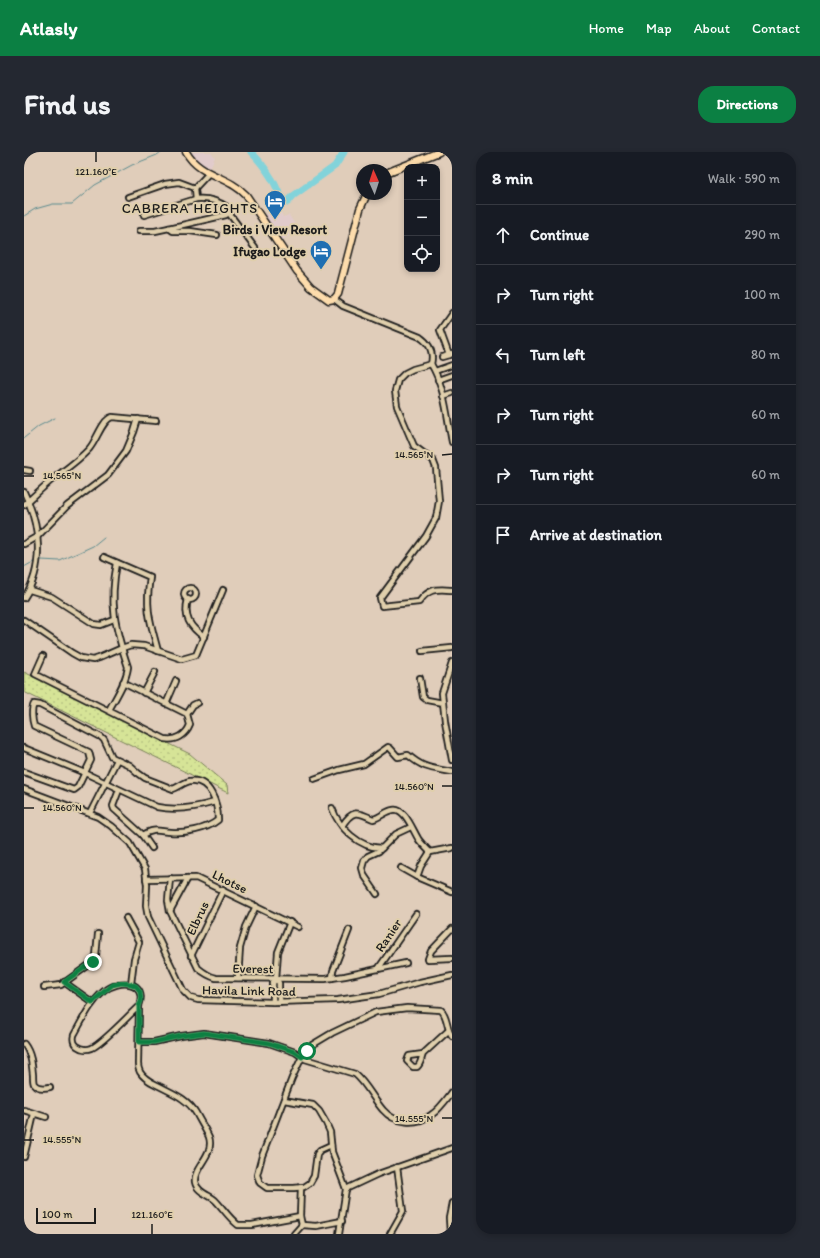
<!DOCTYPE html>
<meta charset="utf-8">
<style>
:root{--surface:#171b24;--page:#242831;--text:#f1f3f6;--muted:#9ea1a6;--line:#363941;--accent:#0b8043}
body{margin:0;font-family:Itim,sans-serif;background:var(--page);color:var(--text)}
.controls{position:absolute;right:12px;top:12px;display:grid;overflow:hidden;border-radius:8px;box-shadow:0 2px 6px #0003}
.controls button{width:36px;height:36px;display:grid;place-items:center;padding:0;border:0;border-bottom:1px solid var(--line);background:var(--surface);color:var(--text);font:20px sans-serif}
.compass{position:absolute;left:332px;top:12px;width:36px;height:36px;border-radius:50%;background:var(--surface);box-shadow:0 2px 6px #0003;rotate:357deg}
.scale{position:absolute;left:12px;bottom:10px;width:60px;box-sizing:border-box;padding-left:4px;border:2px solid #1c1c1c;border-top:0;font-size:11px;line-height:14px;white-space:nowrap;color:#1c1c1c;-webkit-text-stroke:3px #e0cfac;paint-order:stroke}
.stop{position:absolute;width:12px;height:12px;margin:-9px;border:3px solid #0b8043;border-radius:50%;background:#fff}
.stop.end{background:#0b8043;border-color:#fff;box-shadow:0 1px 4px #0008}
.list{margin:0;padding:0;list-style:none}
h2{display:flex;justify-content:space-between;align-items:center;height:52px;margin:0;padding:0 16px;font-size:17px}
h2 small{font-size:13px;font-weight:400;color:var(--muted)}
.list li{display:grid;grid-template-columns:26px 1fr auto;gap:12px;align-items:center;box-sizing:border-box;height:60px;padding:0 16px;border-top:1px solid var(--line)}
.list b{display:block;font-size:15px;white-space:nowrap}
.list em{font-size:13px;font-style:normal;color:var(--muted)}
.icon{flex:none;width:22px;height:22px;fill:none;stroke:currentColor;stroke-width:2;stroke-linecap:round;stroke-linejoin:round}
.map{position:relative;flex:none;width:428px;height:1082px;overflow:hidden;border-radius:16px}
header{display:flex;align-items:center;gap:24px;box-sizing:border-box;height:56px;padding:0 20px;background:var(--accent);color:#fff}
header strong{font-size:19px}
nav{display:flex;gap:22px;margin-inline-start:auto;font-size:14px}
.intro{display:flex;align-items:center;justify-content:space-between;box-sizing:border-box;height:96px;padding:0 24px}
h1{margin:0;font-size:28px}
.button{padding:10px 18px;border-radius:16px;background:var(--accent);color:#fff;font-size:14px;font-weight:700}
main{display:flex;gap:24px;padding:0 24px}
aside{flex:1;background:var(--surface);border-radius:16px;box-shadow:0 2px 6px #0003}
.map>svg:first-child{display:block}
</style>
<header>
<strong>Atlasly</strong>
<nav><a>Home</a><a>Map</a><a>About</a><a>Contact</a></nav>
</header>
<div class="intro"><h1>Find us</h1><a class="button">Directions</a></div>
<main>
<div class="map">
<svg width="428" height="1082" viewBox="0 0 428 1082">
<defs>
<pattern id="grass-dots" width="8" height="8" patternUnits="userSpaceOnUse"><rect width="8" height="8" fill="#d6e497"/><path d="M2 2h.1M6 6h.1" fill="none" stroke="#b7c382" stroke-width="1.8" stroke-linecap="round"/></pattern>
</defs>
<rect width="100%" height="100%" fill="#e0cdba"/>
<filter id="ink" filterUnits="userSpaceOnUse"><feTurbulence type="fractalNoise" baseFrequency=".025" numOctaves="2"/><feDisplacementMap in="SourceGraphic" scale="8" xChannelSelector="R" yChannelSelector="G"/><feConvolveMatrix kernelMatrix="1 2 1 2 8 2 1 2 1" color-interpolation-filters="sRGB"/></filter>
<g filter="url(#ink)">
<!-- built -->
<g fill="#e1cbcb">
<polygon points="167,0 187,0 191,5 186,16 178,12 171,6"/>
<polygon points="256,59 259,65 265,63 275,79 257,88 240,63 247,60"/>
</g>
<!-- grass -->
<polygon fill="url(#grass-dots)" stroke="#79805a" points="0,520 166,602 203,633 204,641 0,540"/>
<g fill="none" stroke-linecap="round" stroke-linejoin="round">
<!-- stream -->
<g stroke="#598a8e" stroke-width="1">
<polyline points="0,64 11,57 29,52 48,52 71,33 108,13 133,3 137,0"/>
<polyline points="0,286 15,274 31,266"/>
<polyline points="17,408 36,409 69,394 80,385"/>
<polyline points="0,415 9,410"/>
</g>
<!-- river -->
<path stroke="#82d3da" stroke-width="7" d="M227 0C235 8 242 17 248 27 255 38 252 41 264 50L269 44 311 14 320 0"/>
<!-- minor casing -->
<g stroke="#1c1c1c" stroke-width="8">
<g id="minor">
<polyline points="171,36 185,21"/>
<polyline points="104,45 141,32 155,30 171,36 172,47"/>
<polyline points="204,60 231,96"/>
<polyline points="145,76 149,79 166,79 193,83"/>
<path d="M115 79H131L145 76 202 63 204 60 203 55C194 49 182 46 172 47L120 63"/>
<path d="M310 147 319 154 396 185C406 192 410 200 407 212L389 217 381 221 374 228 371 239 373 254 390 294 409 308 412 316 415 349 412 366 402 384 356 446 358 454 395 450C405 436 412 437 428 438"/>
<polyline points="425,203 416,178 428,161"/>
<polyline points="418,205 428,202"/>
<path d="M407 212C421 235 423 265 428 290"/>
<polyline points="411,219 428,213"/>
<polyline points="414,228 428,223"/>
<polyline points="419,244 428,241"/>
<polyline points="0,318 6,319"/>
<path d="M0 340C16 373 21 414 0 446"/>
<path d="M0 353C10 344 19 335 30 326 42 317 55 308 65 297 73 288 78 268 88 265L132 269"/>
<polyline points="0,392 14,384 43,354 84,323 102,299 110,280 114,267"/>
<path d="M80 405 126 425C121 456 126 469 134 499"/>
<circle cx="166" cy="442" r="6"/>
<polyline points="6,438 28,445 70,472 77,473 90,468"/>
<path d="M164 447C159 465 166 475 180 485"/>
<polyline points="0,468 48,501 57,506 69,508 75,506 98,496 107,493 120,494 158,507 172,503 199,438"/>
<polyline points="398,499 428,496"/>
<path d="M19 504 11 522 141 587C153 589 162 583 166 573L163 562 99 530"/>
<polyline points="428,511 418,541 421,569 428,608"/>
<polyline points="396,526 399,545 403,548 419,551"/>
<polyline points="120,541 131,520"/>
<polyline points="142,552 152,529"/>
<path d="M85 558C92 545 102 530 104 515 91 476 85 452 93 411"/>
<polyline points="163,562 169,553 173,551"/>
<path d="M0 596 61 621 133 655C153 659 171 656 191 650"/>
<path d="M0 620 50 638 54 635 67 608 65 600 10 574C8 568 7 557 10 552L16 553 77 585 80 588 88 605 105 613 114 621 121 626 149 637C155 635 160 630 166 629 186 626 194 652 194 668 182 678 161 681 146 680 134 679 130 676 119 683"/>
<path d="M290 627 315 618 340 612 364 595 366 596 374 605 384 603C400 617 408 616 428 620"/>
<polyline points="0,637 74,665 87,674 106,691 121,717 123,733 122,754 124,765 159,838 167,846 174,848 249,850 314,848 355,842 396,830 428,823"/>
<polyline points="95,638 89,654 90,657 119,683 128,696"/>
<path d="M308 656C315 676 335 696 358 696"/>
<polyline points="66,661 93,608"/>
<path d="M318 674C328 658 333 659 349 667 357 665 362 659 369 658 381 655 389 679 395 688 398 692 402 696 406 700"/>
<polyline points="377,716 393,725 428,740"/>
<polyline points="393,725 397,714 406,700 428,696"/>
<path d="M146 726 144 748 146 759 174 816C180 821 184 824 192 826L301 827 321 824 382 811"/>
<polyline points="122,727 172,726 274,775"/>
<polyline points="353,742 340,723 338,716 340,709 344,704 355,699 372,682 387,675"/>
<polyline points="146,759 164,726"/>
<polyline points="102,766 115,790 110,807 107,832"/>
<polyline points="428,777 407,799 404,807 428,806"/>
<polyline points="167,804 199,738"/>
<polyline points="354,817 392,762"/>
<polyline points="214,826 216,796 222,775 232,754"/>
<polyline points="308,826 309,819 325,778"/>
<polyline points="252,827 255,831 255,850"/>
<polyline points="40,830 68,850"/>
<polyline points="20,835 37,833 69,810 72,804 74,782"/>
<polyline points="249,850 249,831 252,827 254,800 266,770"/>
<path d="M115 854C104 864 80 890 68 896 63 898 57 897 53 894 49 891 49 887 50 883 59 867 66 851 80 839 95 827 124 828 115 854L114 912C114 914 115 918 116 920 120 927 127 930 133 933 148 941 163 946 172 961 175 967 183 980 185 985 191 1003 169 1015 171 1030 173 1040 185 1043 191 1048 199 1056 204 1065 214 1073H228L276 1064"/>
<path d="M115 890H130L157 884 180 881 245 891 271 900 281 907 331 922C343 932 349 947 359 958 371 972 393 973 407 963 415 958 422 948 428 940"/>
<path d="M0 892C7 901 8 912 9 923 9 926 9 930 10 932 14 937 21 936 26 935"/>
<path d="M399 902C397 907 397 912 393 915H389L383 909 385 904 399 902 424 879"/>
<polyline points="260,948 289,953 295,959 302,971 306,980 308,1000 322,1037 315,1082"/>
<polyline points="0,958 22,965"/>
<path d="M307 993 296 998 293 1002 290 1024 286 1031 280 1035 270 1036H243L236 1031 233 1023 238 1004 268 926 278 905 288 893 308 881 352 860 383 856 417 858C424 864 422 876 428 884"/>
<polyline points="0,1005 10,962"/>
<polyline points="277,1035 276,1064 278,1073"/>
<polyline points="322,1037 354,1022 428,996"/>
<polyline points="278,1073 292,1074 318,1069"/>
<polyline points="270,1082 278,1073"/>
<polyline points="366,1082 379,1059 373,1015"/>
<polyline points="426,1082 425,1066 428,1051"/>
</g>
</g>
<!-- major casing -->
<g stroke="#1c1c1c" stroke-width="9">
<g id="major">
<path d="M162 0C176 25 203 23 222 43L273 119 287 135 305 148 310 147 314 142 336 57 343 42"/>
<polyline points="362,21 415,0"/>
</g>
</g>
<!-- minor -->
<use href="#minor" stroke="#e0cfac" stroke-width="4.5"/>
<!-- major -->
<use href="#major" stroke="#fddcac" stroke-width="6"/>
</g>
</g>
<g fill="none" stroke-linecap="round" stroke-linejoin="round" filter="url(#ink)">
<!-- route -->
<polyline stroke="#0b8043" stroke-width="5" points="69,810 40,830 68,850 88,833 97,831 107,832 112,834 116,839 117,849 115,854 115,890 130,890 157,884 180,881 245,891 271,900 278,905 283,899"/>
</g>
<!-- ticks -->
<path fill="none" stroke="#1c1c1c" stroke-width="1.5" d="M72 0V10M418 303 428 302M0 324H10M418 634H428M0 656H10M418 966H428M0 988H10M128 1072V1082"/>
<!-- icons -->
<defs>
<g id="hotel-pin" transform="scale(1.15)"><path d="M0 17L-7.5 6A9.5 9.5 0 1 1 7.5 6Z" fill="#1f6fb2" stroke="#e0cfac"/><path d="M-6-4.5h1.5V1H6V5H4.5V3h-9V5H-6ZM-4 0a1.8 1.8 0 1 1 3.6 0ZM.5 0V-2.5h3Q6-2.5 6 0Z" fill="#fff"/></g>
</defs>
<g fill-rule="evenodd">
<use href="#hotel-pin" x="251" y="49"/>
<use href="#hotel-pin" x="297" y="99"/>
</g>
<g text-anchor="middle" stroke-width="4" stroke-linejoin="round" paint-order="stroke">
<!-- poi labels -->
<g font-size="13" font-weight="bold" fill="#1c1c1c" stroke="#e0cfac">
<text x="251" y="82">Birds i View Resort</text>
<text x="282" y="104" text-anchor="end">Ifugao Lodge</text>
</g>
<!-- street labels -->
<g font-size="13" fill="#1c1c1c" stroke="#e0cfac">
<text transform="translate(206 729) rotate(26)" y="5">Lhotse</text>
<text transform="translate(173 766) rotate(-65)" y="5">Elbrus</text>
<text transform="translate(364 783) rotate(-56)" y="5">Ranier</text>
<text transform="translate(229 816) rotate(1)" y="5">Everest</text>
<text transform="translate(225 838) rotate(1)" y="5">Havila Link Road</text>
</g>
<!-- neighbourhood labels -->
<g font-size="14" letter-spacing="1" fill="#1c1c1c" stroke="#e0cfac">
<text x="166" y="61">CABRERA HEIGHTS</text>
</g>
</g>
<g font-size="10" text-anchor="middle" fill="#1c1c1c" stroke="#e0cfac" stroke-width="4" stroke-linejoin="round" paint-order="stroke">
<text x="72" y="23">121.160°E</text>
<text x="390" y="306">14.565°N</text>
<text x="38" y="327">14.565°N</text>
<text x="390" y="638">14.560°N</text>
<text x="38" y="659">14.560°N</text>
<text x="390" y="970">14.555°N</text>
<text x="38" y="991">14.555°N</text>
<text x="128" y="1066">121.160°E</text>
</g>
</svg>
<div class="controls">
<button>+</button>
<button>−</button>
<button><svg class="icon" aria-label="locate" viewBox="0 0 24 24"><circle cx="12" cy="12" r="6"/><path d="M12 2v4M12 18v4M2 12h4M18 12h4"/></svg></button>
</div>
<svg class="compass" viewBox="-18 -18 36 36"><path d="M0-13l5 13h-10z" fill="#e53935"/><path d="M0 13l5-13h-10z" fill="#9ea1a6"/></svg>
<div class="scale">100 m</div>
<div class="stop" style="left:283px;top:899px"></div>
<div class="stop end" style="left:69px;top:810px"></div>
</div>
<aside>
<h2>8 min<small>Walk · 590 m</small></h2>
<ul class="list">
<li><svg class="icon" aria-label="ahead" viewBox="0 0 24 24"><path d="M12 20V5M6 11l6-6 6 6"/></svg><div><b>Continue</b></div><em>290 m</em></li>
<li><svg class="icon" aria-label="right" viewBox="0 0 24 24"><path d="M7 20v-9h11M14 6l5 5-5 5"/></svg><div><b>Turn right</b></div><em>100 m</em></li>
<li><svg class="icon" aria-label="left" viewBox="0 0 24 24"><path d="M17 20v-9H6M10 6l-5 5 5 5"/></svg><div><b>Turn left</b></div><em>80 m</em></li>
<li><svg class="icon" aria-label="right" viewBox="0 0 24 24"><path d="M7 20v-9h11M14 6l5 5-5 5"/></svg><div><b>Turn right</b></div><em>60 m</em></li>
<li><svg class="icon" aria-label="right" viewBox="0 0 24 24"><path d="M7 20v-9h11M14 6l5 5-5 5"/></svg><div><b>Turn right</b></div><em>60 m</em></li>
<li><svg class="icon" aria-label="arrive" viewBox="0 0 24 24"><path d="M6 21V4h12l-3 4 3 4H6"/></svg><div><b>Arrive at destination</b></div></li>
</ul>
</aside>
</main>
